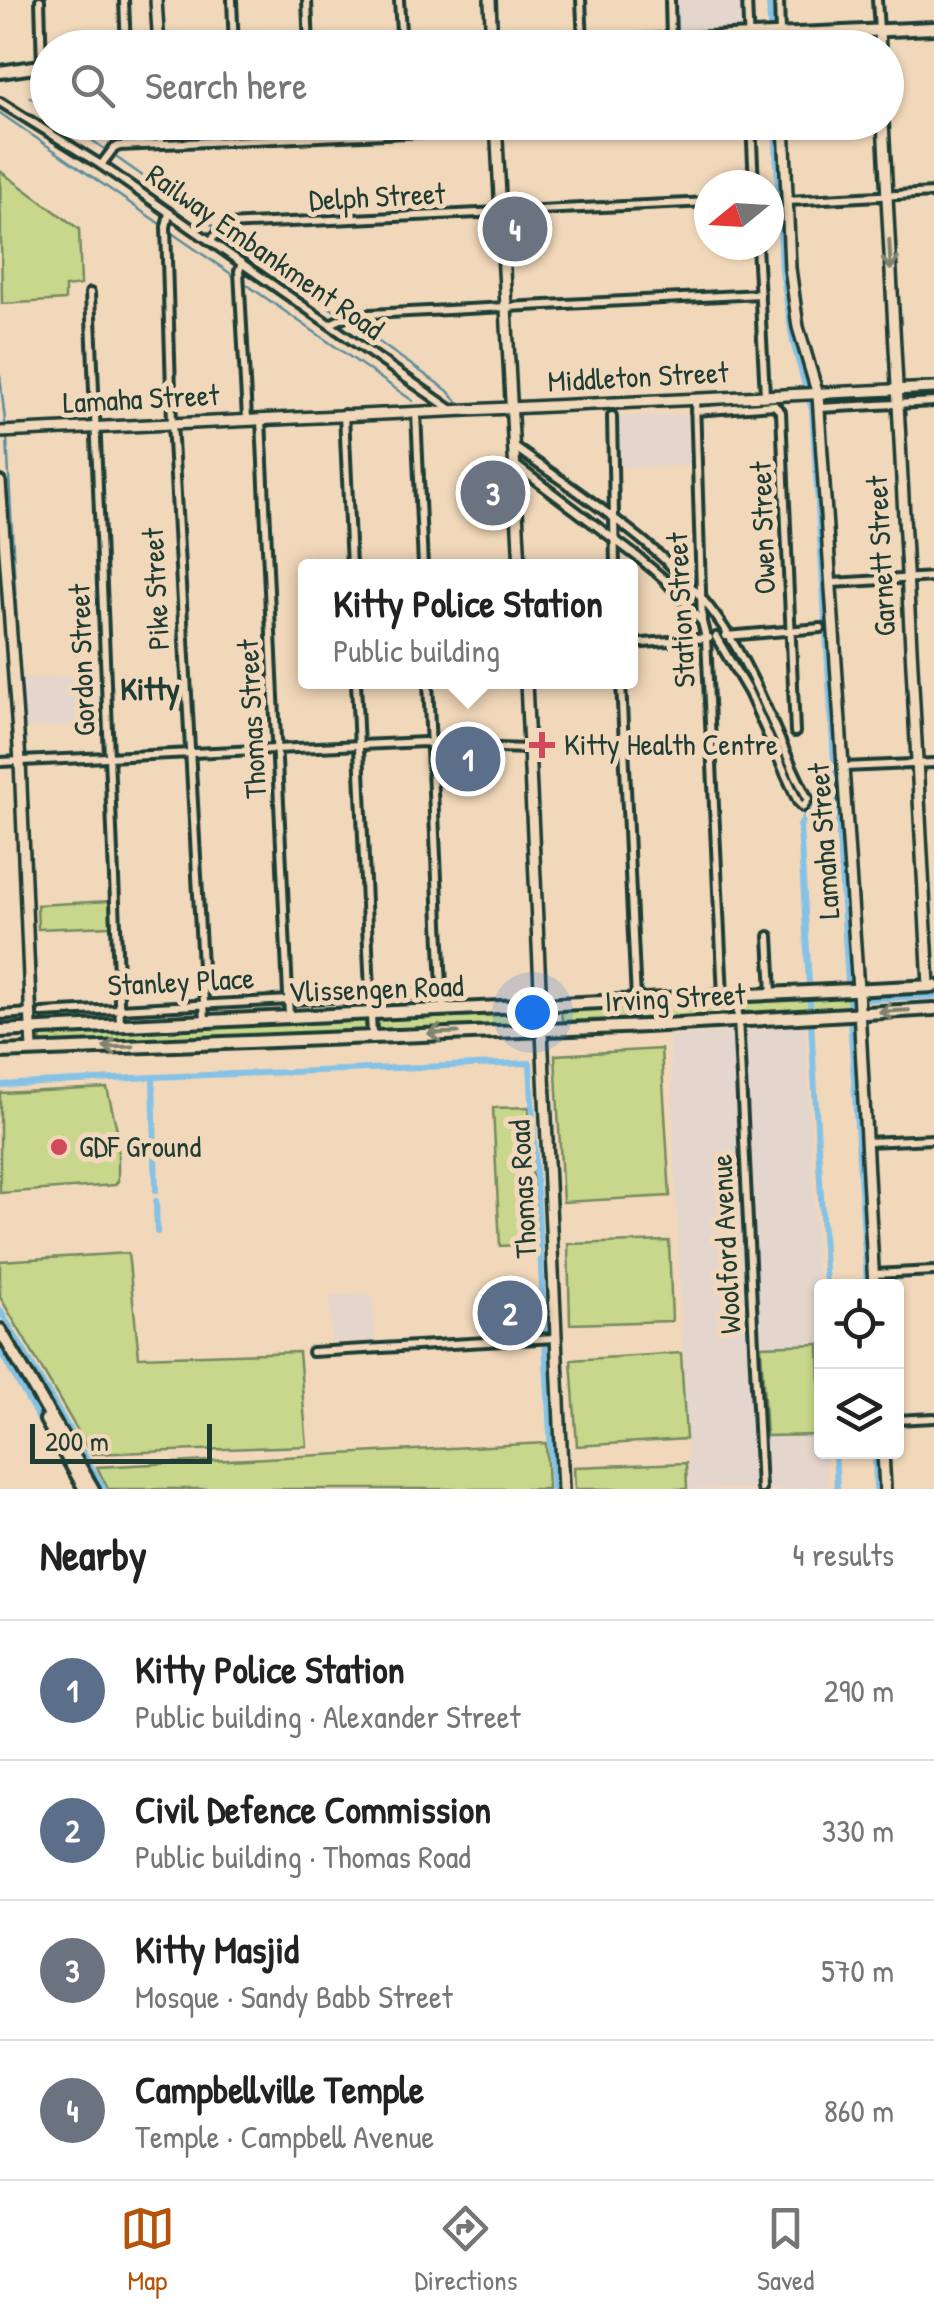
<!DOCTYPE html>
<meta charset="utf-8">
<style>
:root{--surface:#fff;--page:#f6f6f6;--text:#222;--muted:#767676;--line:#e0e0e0;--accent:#b45309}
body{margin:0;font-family:"Patrick Hand",sans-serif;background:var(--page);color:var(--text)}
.controls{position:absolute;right:30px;bottom:30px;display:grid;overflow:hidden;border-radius:10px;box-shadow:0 2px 8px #0004}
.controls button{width:90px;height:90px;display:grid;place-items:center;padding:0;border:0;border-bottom:2px solid var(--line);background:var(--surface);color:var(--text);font:50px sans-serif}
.compass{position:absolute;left:694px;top:170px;width:90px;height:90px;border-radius:50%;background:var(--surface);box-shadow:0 2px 8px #0004;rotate:252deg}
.scale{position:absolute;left:30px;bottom:25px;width:182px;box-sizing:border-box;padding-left:10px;border:5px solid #1f3d34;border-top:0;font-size:28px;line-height:35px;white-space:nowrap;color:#1f3d34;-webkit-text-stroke:8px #f2d8ba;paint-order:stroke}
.you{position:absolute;left:532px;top:1012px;width:35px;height:35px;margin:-25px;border:8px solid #fff;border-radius:50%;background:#1a73e8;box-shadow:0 0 0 15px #1a73e833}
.badge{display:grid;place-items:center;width:65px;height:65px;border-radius:50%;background:var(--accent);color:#fff;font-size:32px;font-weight:700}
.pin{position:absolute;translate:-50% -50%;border:5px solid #fff;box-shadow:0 2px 10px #0006}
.popup{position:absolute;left:298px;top:559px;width:340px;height:130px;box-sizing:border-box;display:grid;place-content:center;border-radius:10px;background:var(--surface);filter:drop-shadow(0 2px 8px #0005);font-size:32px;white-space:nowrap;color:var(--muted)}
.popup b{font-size:38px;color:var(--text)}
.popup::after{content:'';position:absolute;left:50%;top:100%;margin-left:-20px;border:20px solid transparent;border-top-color:var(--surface)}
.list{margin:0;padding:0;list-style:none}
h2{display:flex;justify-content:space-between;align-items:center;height:130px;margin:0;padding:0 40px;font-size:42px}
h2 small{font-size:32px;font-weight:400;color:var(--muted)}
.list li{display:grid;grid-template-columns:65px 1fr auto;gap:30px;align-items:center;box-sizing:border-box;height:140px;padding:0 40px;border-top:2px solid var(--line)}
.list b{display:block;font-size:38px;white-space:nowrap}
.list p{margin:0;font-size:32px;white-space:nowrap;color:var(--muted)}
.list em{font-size:32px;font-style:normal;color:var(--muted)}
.icon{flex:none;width:55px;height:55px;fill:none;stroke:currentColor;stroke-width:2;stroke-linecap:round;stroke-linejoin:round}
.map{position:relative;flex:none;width:934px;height:1489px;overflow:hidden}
.search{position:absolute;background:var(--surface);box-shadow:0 2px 8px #0004;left:30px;right:30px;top:30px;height:110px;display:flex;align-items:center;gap:25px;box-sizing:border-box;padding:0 35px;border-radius:55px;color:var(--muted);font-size:38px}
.sheet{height:690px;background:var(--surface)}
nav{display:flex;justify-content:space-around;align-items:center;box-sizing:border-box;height:140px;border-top:2px solid var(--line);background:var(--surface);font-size:28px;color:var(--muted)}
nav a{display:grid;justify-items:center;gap:5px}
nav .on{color:var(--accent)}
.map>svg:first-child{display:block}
</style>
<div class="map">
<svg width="934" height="1489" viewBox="0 0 934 1489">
<rect width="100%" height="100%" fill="#f2d8ba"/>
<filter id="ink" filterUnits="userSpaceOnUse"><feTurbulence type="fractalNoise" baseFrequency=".01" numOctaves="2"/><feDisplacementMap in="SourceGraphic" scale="20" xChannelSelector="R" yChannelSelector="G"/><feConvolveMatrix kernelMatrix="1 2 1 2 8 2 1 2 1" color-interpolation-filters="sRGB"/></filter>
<g filter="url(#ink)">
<!-- built -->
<g fill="#e4d6cd">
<polygon points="674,0 745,0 746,27 675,30"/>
<polygon points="687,414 689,466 621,467 618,417"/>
<polygon points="97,675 99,723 25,728 22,679"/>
<polygon points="806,1026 821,1353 822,1452 826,1452 828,1489 689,1489 669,1036"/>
<polygon points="373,1294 375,1341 331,1342 330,1296"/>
</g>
<!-- green -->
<g fill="#c8d78b" stroke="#748a60" stroke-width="2.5">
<polygon points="0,171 79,229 81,285 65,287 65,300 2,304"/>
<polygon points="110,901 111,926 38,929 37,905"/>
<polygon points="852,995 852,1010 743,1014 742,1000"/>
<polygon points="731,1001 732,1015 562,1021 561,1010"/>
<polygon points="533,1013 534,1026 378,1031 377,1020"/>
<polygon points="365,1020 366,1033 41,1046 40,1033"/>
<polygon points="661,1049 670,1196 563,1202 555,1055"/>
<polygon points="107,1088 118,1134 118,1181 115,1185 0,1193 0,1093"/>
<polygon points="529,1107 536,1244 500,1246 493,1108"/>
<polygon points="669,1241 672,1321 570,1324 568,1244"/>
<polygon points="128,1253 139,1357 299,1352 307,1446 91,1454 0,1297 0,1261"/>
<polygon points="819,1344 821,1435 766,1436 761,1346"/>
<polygon points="681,1353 686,1439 577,1446 571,1360"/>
<polygon points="546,1443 548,1489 108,1489 97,1467"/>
<polygon points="686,1463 687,1489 575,1489 574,1467"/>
</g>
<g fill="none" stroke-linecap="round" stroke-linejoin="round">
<!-- stream -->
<g stroke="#5c8d9e" stroke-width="2.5">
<polyline points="30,97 48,109"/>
<polyline points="0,113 163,226"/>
<polyline points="66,122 447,390 462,407"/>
<polyline points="169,231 237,278"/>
<polyline points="243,282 413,401"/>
<polyline points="0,376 6,430"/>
<polyline points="901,396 934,394"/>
<polyline points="821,400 893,397"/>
<polyline points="468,413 499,415"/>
<polyline points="519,414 813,400"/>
<polyline points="7,438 38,1017"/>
<polyline points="280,742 267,426 339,422"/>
</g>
<!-- canal -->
<g stroke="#85c2e5" stroke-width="6">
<polyline points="769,0 771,48"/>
<polyline points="775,122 782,271 793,342 812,410 867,1286"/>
<polyline points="870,999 934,996"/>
<polyline points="0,1085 153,1077"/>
<polyline points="156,1191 153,1077 530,1063 553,1489"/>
<polyline points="156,1201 157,1232"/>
<path d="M826 1286 800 826C813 804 818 781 835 763"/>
<polyline points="0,1310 104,1489"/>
<polyline points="0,1351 79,1489"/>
<polyline points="835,1452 837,1489"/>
<polyline points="875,1452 876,1489"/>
</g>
<!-- minor casing -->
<g stroke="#1f3d34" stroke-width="14">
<g id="minor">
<polyline points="40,0 42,65"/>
<polyline points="124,0 126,48"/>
<polyline points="232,0 234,48"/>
<polyline points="307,0 309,48"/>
<polyline points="399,0 402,48"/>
<polyline points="581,0 583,43"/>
<polyline points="670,0 671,39"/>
<polyline points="747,0 749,48"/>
<polyline points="779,0 780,34"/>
<polyline points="877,0 879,30"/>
<polyline points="0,102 101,165 452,410"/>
<polyline points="161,122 161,144"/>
<polyline points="751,122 754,185"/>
<polyline points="101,165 113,149 119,146 651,122"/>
<polyline points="787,201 934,193"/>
<polyline points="169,213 166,227 172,422 205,1021"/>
<polyline points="210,241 226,225 709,202"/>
<polyline points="757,245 765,395"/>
<polyline points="242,263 239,271 247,419"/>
<polyline points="90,293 120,1024"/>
<polyline points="330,324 350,315 760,294"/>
<polyline points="695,400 702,622 706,638 723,996"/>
<polyline points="819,408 934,402"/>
<polyline points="695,411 774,405 781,412 795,732"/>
<polyline points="416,413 423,566"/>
<polyline points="344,414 351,566"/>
<polyline points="612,416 615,566"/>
<polyline points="261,420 289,1016"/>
<path d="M513 446C589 501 682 556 731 639 762 690 780 746 808 799L803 807 798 802 749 693 716 637"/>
<polyline points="514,464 639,558 664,579 701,621"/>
<polyline points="832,583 934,577"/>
<polyline points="726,636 821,628"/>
<polyline points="630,644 709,638"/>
<polyline points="356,682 372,1036"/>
<polyline points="428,682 443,1010"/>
<polyline points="621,682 636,1000"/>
<polyline points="0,762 425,742 437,746 529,749"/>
<polyline points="844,767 934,763"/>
<polyline points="769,936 772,993"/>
<polyline points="737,996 761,1489"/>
<polyline points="42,1013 442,992"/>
<polyline points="0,1015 31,1013"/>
<polyline points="866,1142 934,1139"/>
<polyline points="874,1274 934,1271"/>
<polyline points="312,1352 555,1338"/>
<polyline points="896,1420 934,1418"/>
</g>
</g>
<!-- tertiary casing -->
<g stroke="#1f3d34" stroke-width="16">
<g id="tertiary">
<polyline points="156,0 159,48"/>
<polyline points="490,0 492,48"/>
<polyline points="879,31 880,48"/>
<polyline points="496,122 520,566"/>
<polyline points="784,122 790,268 798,327 818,395 858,990 874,1286"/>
<polyline points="883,122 929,986"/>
<polyline points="0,432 934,388"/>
<polyline points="0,482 20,761 32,1050"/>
<polyline points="526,682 563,1489"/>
<polyline points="883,1452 885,1489"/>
</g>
</g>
<!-- secondary casing -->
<g stroke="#1f3d34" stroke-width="18">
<g id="secondary">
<polyline points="478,48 934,28"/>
<polyline points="0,72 48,65"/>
<polyline points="0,1330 93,1489"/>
<polyline points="46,1420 85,1489"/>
</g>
</g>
<!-- primary casing -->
<g stroke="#1f3d34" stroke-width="18">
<g id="primary">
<polyline points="0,1031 934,986"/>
<polyline points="0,1052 646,1026 934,1009"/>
</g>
</g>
<!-- minor -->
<use href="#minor" stroke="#f2d8ba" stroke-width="6"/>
<!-- tertiary -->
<use href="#tertiary" stroke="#f2d8ba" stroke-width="9"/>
<!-- secondary -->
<use href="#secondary" stroke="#f2d8ba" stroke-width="10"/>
<!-- primary -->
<use href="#primary" stroke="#f2d8ba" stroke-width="10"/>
</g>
<!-- one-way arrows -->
<defs><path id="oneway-shaft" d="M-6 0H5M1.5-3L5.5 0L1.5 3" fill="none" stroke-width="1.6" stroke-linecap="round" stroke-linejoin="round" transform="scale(2.5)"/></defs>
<g stroke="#7e8370">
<use href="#oneway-shaft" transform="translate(890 255) rotate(87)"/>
<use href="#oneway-shaft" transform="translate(894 1011) rotate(177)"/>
<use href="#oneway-shaft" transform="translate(443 1033) rotate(178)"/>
<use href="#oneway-shaft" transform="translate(118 1047) rotate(178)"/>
</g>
</g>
<!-- markers -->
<g fill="#d1495b" stroke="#f2d8ba" stroke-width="4">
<path d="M537 730h10v10h10v10h-10v10h-10v-10h-10v-10h10z"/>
<circle cx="59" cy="1147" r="10"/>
</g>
<g text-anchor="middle" stroke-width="10" stroke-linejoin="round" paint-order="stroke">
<!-- street labels -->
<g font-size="30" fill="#1f3d34" stroke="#f2d8ba">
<text transform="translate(377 197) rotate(-3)" y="10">Delph Street</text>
<text transform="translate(265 252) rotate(35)" y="10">Railway Embankment Road</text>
<text transform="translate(638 377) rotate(-3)" y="10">Middleton Street</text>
<text transform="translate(141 399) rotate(-3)" y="10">Lamaha Street</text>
<text transform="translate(763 528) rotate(-92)" y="10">Owen Street</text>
<text transform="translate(881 556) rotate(-93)" y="10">Garnett Street</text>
<text transform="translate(156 589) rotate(-93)" y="10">Pike Street</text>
<text transform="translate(681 610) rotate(-93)" y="10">Station Street</text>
<text transform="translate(82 660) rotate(-92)" y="10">Gordon Street</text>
<text transform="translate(252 719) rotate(-93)" y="10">Thomas Street</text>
<text transform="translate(824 841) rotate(-94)" y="10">Lamaha Street</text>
<text transform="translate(181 982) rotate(-3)" y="10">Stanley Place</text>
<text transform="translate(376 989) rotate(-2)" y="10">Vlissengen Road</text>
<text transform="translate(675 998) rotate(-3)" y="10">Irving Street</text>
<text transform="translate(523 1189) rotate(-93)" y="10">Thomas Road</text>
<text transform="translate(726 1244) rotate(-93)" y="10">Woolford Avenue</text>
</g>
<!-- poi labels -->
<g font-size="30" fill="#1f3d34" stroke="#f2d8ba" text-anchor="start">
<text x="564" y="755">Kitty Health Centre</text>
<text x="79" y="1157">GDF Ground</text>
</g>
<!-- neighbourhood labels -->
<g font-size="32" font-weight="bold" fill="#1f3d34" stroke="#f2d8ba">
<text x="150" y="700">Kitty</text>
</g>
</g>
</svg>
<div class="controls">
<button><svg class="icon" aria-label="locate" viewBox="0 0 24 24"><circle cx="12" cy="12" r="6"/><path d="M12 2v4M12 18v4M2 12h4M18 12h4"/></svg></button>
<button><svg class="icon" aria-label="layers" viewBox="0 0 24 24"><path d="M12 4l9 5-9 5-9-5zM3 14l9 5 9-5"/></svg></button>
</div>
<svg class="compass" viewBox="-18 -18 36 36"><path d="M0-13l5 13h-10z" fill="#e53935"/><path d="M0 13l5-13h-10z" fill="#767676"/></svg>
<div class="scale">200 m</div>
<div class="you"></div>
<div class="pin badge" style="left:468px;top:759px;background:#5c6f8a">1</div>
<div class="popup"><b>Kitty Police Station</b>Public building</div>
<div class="pin badge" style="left:510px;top:1313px;background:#5c6f8a">2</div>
<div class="pin badge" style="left:493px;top:493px;background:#6b7280">3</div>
<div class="pin badge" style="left:515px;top:229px;background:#6b7280">4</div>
<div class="search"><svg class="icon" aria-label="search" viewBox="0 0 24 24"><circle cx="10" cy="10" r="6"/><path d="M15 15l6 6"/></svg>Search here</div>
</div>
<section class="sheet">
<h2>Nearby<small>4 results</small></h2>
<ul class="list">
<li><span class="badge" style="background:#5c6f8a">1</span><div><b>Kitty Police Station</b><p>Public building · Alexander Street</p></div><em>290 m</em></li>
<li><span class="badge" style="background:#5c6f8a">2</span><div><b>Civil Defence Commission</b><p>Public building · Thomas Road</p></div><em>330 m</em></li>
<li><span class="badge" style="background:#6b7280">3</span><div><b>Kitty Masjid</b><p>Mosque · Sandy Babb Street</p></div><em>570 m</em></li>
<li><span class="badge" style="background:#6b7280">4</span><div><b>Campbellville Temple</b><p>Temple · Campbell Avenue</p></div><em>860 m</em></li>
</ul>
</section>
<nav>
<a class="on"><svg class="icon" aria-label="map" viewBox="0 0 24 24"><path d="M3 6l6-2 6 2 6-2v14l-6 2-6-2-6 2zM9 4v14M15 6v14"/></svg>Map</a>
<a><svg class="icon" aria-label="directions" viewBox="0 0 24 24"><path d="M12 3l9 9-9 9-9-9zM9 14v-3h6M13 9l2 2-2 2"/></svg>Directions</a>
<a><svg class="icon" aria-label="saved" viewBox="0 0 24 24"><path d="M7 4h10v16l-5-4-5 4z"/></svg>Saved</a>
</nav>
